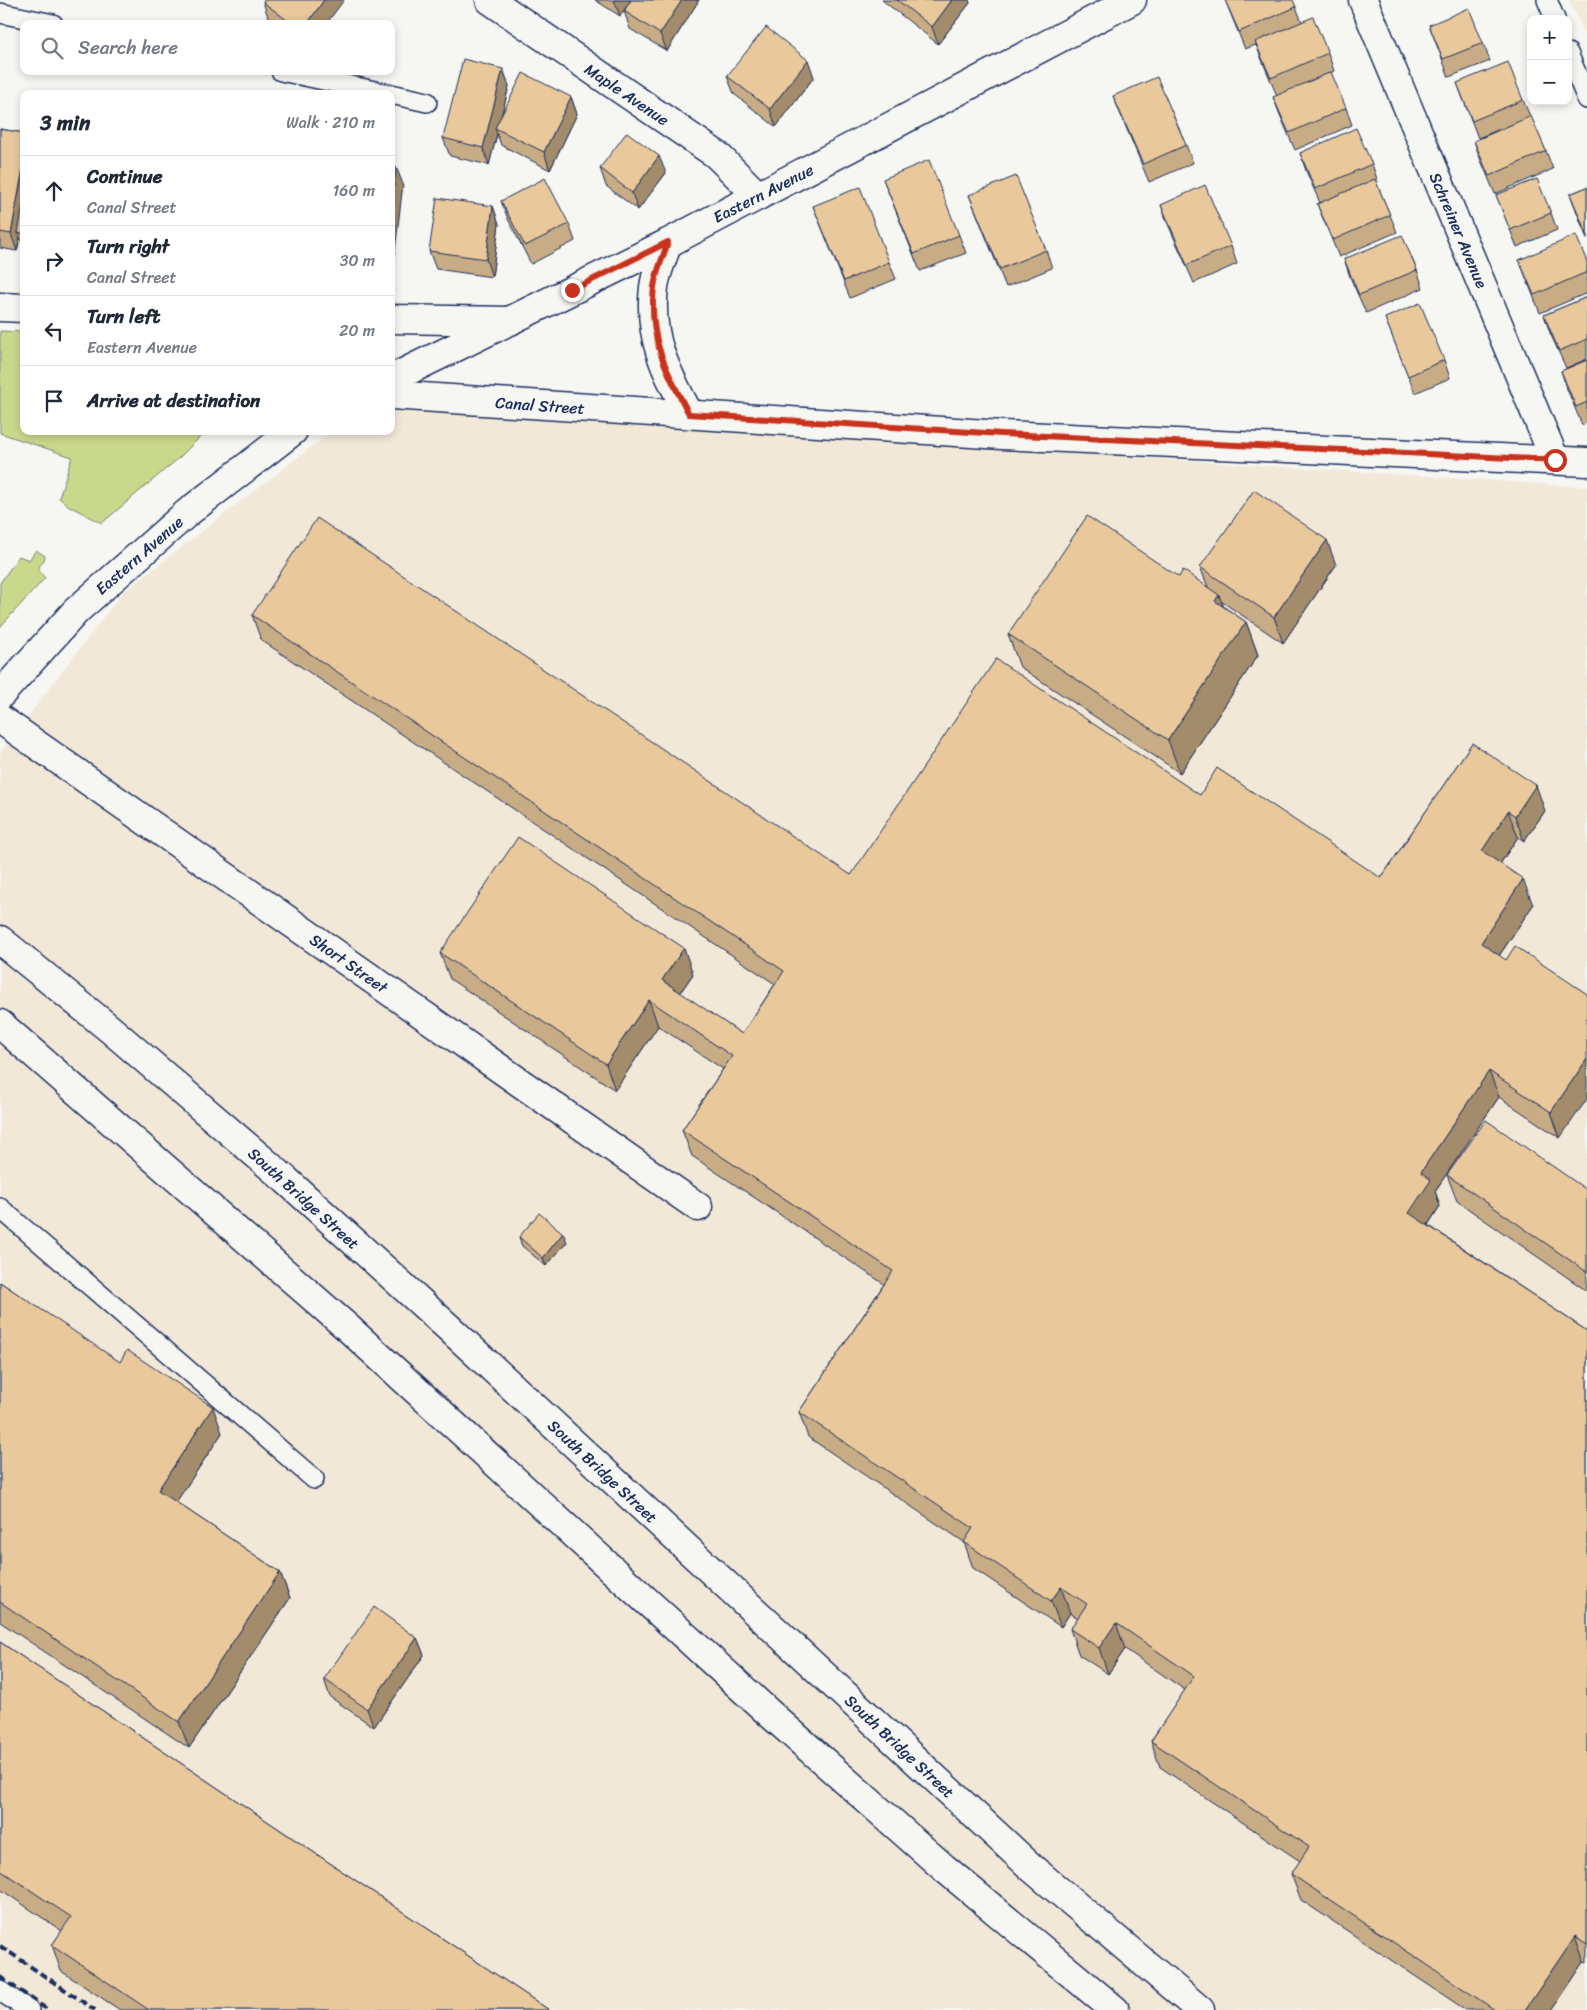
<!DOCTYPE html>
<meta charset="utf-8">
<style>
:root{--surface:#fff;--page:#f6f6f7;--text:#1f2937;--muted:#747a83;--line:#e0e1e3}
body{margin:0;font-family:Sriracha,sans-serif;background:var(--page);color:var(--text)}
.controls{position:absolute;right:15px;top:15px;display:grid;overflow:hidden;border-radius:10px;box-shadow:0 2px 8px #0003}
.controls button{width:45px;height:45px;display:grid;place-items:center;padding:0;border:0;border-bottom:1px solid var(--line);background:var(--surface);color:var(--text);font:25px sans-serif}
.stop{position:absolute;width:15px;height:15px;margin:-11px;border:4px solid #c8321e;border-radius:50%;background:#fff}
.stop.end{background:#c8321e;border-color:#fff;box-shadow:0 1px 5px #0008}
.list{margin:0;padding:0;list-style:none}
h2{display:flex;justify-content:space-between;align-items:center;height:65px;margin:0;padding:0 20px;font-size:21px}
h2 small{font-size:16px;font-weight:400;color:var(--muted)}
.list li{display:grid;grid-template-columns:32px 1fr auto;gap:15px;align-items:center;box-sizing:border-box;height:70px;padding:0 20px;border-top:1px solid var(--line)}
.list b{display:block;font-size:19px;white-space:nowrap}
.list p{margin:0;font-size:16px;white-space:nowrap;color:var(--muted)}
.list em{font-size:16px;font-style:normal;color:var(--muted)}
.icon{flex:none;width:28px;height:28px;fill:none;stroke:currentColor;stroke-width:2;stroke-linecap:round;stroke-linejoin:round}
.map{position:relative;flex:none;width:1587px;height:2010px;overflow:hidden}
.search{position:absolute;background:var(--surface);box-shadow:0 2px 8px #0003;left:20px;top:20px;width:375px;height:55px;display:flex;align-items:center;gap:12px;box-sizing:border-box;padding:0 18px;border-radius:10px;color:var(--muted);font-size:19px}
.panel{position:absolute;background:var(--surface);box-shadow:0 2px 8px #0003;left:20px;top:90px;width:375px;height:345px;border-radius:10px}
.map>svg:first-child{display:block}
</style>
<div class="map">
<svg width="1587" height="2010" viewBox="0 0 1587 2010">
<rect width="100%" height="100%" fill="#f6f6f2"/>
<filter id="ink" filterUnits="userSpaceOnUse"><feTurbulence type="fractalNoise" baseFrequency=".02" numOctaves="2"/><feDisplacementMap in="SourceGraphic" scale="10" xChannelSelector="R" yChannelSelector="G"/><feConvolveMatrix kernelMatrix="1 2 1 2 8 2 1 2 1" color-interpolation-filters="sRGB"/></filter>
<g filter="url(#ink)">
<!-- built -->
<g fill="#f2e8d8">
<polygon points="1569,0 1587,0 1587,40"/>
<polygon points="391,408 1587,487 1587,2010 0,2010 0,753 122,593 332,431 391,431"/>
</g>
<!-- green -->
<g fill="#cad88c" stroke="#728475">
<polygon points="0,331 24,332 24,431 206,431 180,457 102,523 69,506 59,498 72,457 0,433"/>
<path d="M36 550 45 556C44 567 32 564 45 578L0 627V583L19 556 29 560Z"/>
</g>
<g fill="none" stroke-linecap="round" stroke-linejoin="round">
<!-- lane casing -->
<g stroke="#1b2f5e" stroke-width="22">
<g id="lane">
<polyline points="1547,0 1555,19"/>
<polyline points="0,13 53,24"/>
<polyline points="1568,53 1587,99"/>
<polyline points="281,71 389,94"/>
<polyline points="391,94 427,102"/>
<polyline points="0,1208 314,1479"/>
<polyline points="0,1991 29,2010"/>
</g>
</g>
<!-- street casing -->
<g stroke="#1b2f5e" stroke-width="31">
<g id="street">
<polyline points="490,0 717,155 758,196"/>
<polyline points="1363,0 1555,460"/>
<path d="M668 243C663 257 656 272 654 287 648 338 666 371 689 414"/>
<polyline points="0,307 24,308"/>
<polyline points="391,319 510,321"/>
<polyline points="391,395 1002,435 1587,462"/>
<polyline points="0,719 698,1207"/>
</g>
</g>
<!-- secondary casing -->
<g stroke="#1b2f5e" stroke-width="31">
<g id="secondary">
<polyline points="0,940 110,1029 286,1180 449,1328 1033,1869 1200,2010"/>
<polyline points="0,1024 348,1328 768,1712 944,1868 1115,2010"/>
</g>
</g>
<!-- primary casing -->
<g stroke="#1b2f5e" stroke-width="31">
<g id="primary">
<polyline points="391,379 668,243 1132,0"/>
<polyline points="0,695 76,611 187,513 293,431"/>
</g>
</g>
<!-- lane -->
<use href="#lane" stroke="#f6f6f2" stroke-width="19"/>
<!-- street -->
<use href="#street" stroke="#f6f6f2" stroke-width="28"/>
<!-- secondary -->
<use href="#secondary" stroke="#f6f6f2" stroke-width="28"/>
<!-- primary -->
<use href="#primary" stroke="#f6f6f2" stroke-width="28"/>
<!-- rail -->
<g stroke="#1b2f5e" stroke-width="4" stroke-dasharray="8 4" stroke-linecap="butt">
<polyline points="0,1946 95,2010"/>
<polyline points="0,1977 48,2010"/>
</g>
</g>
<!-- wall -->
<g fill="#c8ac85" stroke="#1b2f5e">
<polygon points="595,0 699,0 667,51 630,29 624,11 629,2 620,16"/>
<polygon points="882,0 969,0 970,3 938,44"/>
<polygon points="1225,0 1296,7 1302,22 1328,53 1334,71 1277,96 1262,60 1256,45 1245,49"/>
<polygon points="263,2 326,24 275,24 269,20"/>
<polygon points="1429,25 1483,43 1490,61 1449,77"/>
<polygon points="503,69 509,86 502,114 571,97 577,114 550,170 501,145 497,134 489,165 450,156 443,138"/>
<polygon points="727,76 814,77 776,127 734,94"/>
<polygon points="1457,83 1523,100 1530,116 1546,151 1553,169 1495,194 1480,158 1474,141 1498,130 1478,138"/>
<polygon points="1113,96 1186,145 1193,163 1149,182 1120,113"/>
<polygon points="1273,97 1346,108 1352,125 1295,150 1280,115"/>
<polygon points="0,129 24,133 24,248 20,237 17,251 0,248"/>
<polygon points="1300,153 1372,164 1378,182 1376,182 1390,215 1397,232 1339,257 1324,221 1317,204 1320,203 1306,171"/>
<polygon points="600,168 666,173 638,210 606,186"/>
<polygon points="883,179 959,235 966,253 920,271"/>
<polygon points="1587,187 1587,239 1570,194"/>
<polygon points="969,195 1046,250 1052,268 1006,287"/>
<polygon points="1496,195 1551,213 1557,230 1517,247"/>
<polygon points="501,201 569,224 575,241 531,264 508,219"/>
<polygon points="1161,205 1231,246 1237,264 1194,283 1167,222"/>
<polygon points="493,206 499,224 492,277 436,269 429,251"/>
<polygon points="813,206 889,262 896,279 850,298"/>
<polygon points="1344,259 1417,270 1423,288 1366,313 1350,277"/>
<polygon points="1519,260 1587,262 1587,293 1540,313"/>
<polygon points="1587,297 1587,359 1566,368 1550,333 1544,315"/>
<polygon points="1385,318 1444,360 1450,378 1415,393"/>
<polygon points="1587,360 1587,422 1582,425 1567,389 1561,371"/>
<polygon points="1336,565 1283,643 1221,601 1224,607 1246,622 1258,655 1180,773 1020,667 1008,634 1179,577 1208,587 1200,567"/>
<polygon points="252,615 851,875 1200,795 1381,878 1472,743 1545,811 1524,841 1518,837 1500,864 1533,905 1499,956 1560,1138 1499,1097 1435,1191 1440,1206 1428,1225 1587,1331 1587,1963 1584,1962 1552,2010 1466,2010 1301,1900 1291,1874 1300,1861 1160,1767 1151,1741 1185,1690 1125,1649 1108,1674 1079,1655 1070,1629 1078,1618 1070,1613 1061,1627 973,1568 964,1542 808,1437 799,1412 884,1284 692,1156 682,1130 723,1069 658,1026 615,1090 450,979 440,953 693,974 680,993 742,1034 775,984 261,640"/>
<polygon points="1447,1175 1587,1190 1587,1291 1457,1201"/>
<polygon points="519,1237 567,1242 546,1266 522,1246"/>
<polygon points="0,1282 222,1433 176,1502 280,1572 290,1598 189,1748 0,1622"/>
<polygon points="417,1638 424,1655 374,1727 330,1697 324,1679"/>
<polygon points="0,1642 549,2010 120,2010 61,1971 52,1945 62,1931 0,1889"/>
</g>
<!-- shaded-wall -->
<g fill="#a38c6c" stroke="#1b2f5e">
<polygon points="324,0 344,0 326,24 307,24"/>
<polygon points="614,0 631,0 620,16"/>
<polygon points="682,0 699,0 667,51 660,34"/>
<polygon points="952,0 969,0 970,3 938,44 932,27"/>
<polygon points="808,60 814,77 776,127 770,109"/>
<polygon points="503,69 509,86 498,129 495,128 497,134 489,165 483,148"/>
<polygon points="571,97 577,114 550,170 544,152"/>
<polygon points="659,156 666,173 638,210 632,193"/>
<polygon points="24,163 24,215 18,233 20,237 17,251 11,234"/>
<polygon points="396,167 403,184 394,259 391,253 391,208"/>
<polygon points="493,206 499,224 492,277 486,259"/>
<polygon points="1327,540 1336,565 1283,643 1274,617"/>
<polygon points="1219,595 1231,628 1215,601"/>
<polygon points="1246,622 1258,655 1180,773 1168,740"/>
<polygon points="1536,785 1545,811 1524,841 1515,816"/>
<polygon points="1508,811 1518,837 1491,877 1482,851"/>
<polygon points="1523,879 1533,905 1490,969 1481,943"/>
<polygon points="684,948 693,974 671,1006 662,980"/>
<polygon points="649,1000 658,1026 615,1090 606,1064"/>
<polygon points="1587,1059 1587,1099 1560,1138 1551,1112"/>
<polygon points="1489,1071 1499,1097 1435,1191 1440,1206 1419,1238 1409,1213 1421,1172"/>
<polygon points="563,1233 567,1242 546,1266 543,1258"/>
<polygon points="213,1407 222,1433 167,1516 158,1490"/>
<polygon points="280,1572 290,1598 189,1748 179,1722"/>
<polygon points="1061,1587 1070,1613 1061,1627 1051,1601"/>
<polygon points="1116,1623 1125,1649 1108,1674 1099,1648"/>
<polygon points="417,1638 424,1655 374,1727 367,1709"/>
<polygon points="1575,1936 1584,1962 1552,2010 1525,2010"/>
</g>
<!-- building -->
<g fill="#e9c89b" stroke="#1b2f5e">
<polygon points="264,0 324,0 307,24 292,24 263,2"/>
<polygon points="631,0 682,0 660,34 624,11"/>
<polygon points="897,0 952,0 932,27"/>
<polygon points="1225,0 1293,0 1296,7 1239,32"/>
<polygon points="1469,8 1483,43 1443,59 1429,25"/>
<polygon points="1313,17 1328,53 1271,78 1255,42"/>
<polygon points="766,27 808,60 770,109 727,76"/>
<polygon points="463,59 503,69 483,148 443,138"/>
<polygon points="1508,62 1523,100 1472,121 1457,83"/>
<polygon points="1331,72 1346,108 1289,133 1273,97"/>
<polygon points="523,73 571,97 544,152 495,128"/>
<polygon points="1157,77 1186,145 1143,164 1113,96"/>
<polygon points="1531,116 1546,151 1489,176 1474,141"/>
<polygon points="1356,128 1372,164 1315,189 1300,153"/>
<polygon points="0,129 24,133 24,163 11,234 0,232"/>
<polygon points="627,132 659,156 632,193 600,168"/>
<polygon points="929,160 959,235 914,254 883,179"/>
<polygon points="391,166 396,167 391,208"/>
<polygon points="1016,176 1046,250 1000,269 969,195"/>
<polygon points="545,178 569,224 525,246 501,201"/>
<polygon points="1375,179 1390,215 1333,240 1317,204"/>
<polygon points="1537,179 1551,213 1510,230 1496,195"/>
<polygon points="1205,185 1231,246 1187,265 1161,205"/>
<polygon points="860,187 889,262 844,281 813,206"/>
<polygon points="1587,187 1587,235 1570,194"/>
<polygon points="437,198 493,206 486,259 429,251"/>
<polygon points="24,200 24,234 18,233"/>
<polygon points="1402,235 1417,270 1359,295 1344,259"/>
<polygon points="1576,235 1587,262 1587,272 1534,295 1519,260"/>
<polygon points="1587,297 1587,339 1559,351 1544,315"/>
<polygon points="1420,303 1444,360 1408,376 1385,318"/>
<polygon points="1587,360 1587,402 1576,407 1561,371"/>
<polygon points="1254,490 1327,540 1274,617 1200,567"/>
<polygon points="1087,516 1179,577 1183,570 1219,595 1215,601 1246,622 1168,740 1008,634"/>
<polygon points="317,518 851,875 996,659 1200,795 1217,768 1381,878 1472,743 1536,785 1515,816 1508,811 1482,851 1523,879 1481,943 1506,960 1515,946 1587,994 1587,1059 1551,1112 1489,1071 1421,1172 1431,1180 1409,1213 1587,1331 1587,1944 1575,1936 1525,2010 1495,2010 1291,1874 1309,1847 1151,1741 1194,1676 1116,1623 1099,1648 1070,1629 1087,1604 1061,1587 1051,1601 964,1542 973,1528 799,1412 893,1271 682,1130 732,1056 649,1000 606,1064 440,953 518,837 684,948 662,980 742,1034 784,971 252,615"/>
<polygon points="1486,1120 1587,1190 1587,1272 1447,1175"/>
<polygon points="539,1213 563,1233 543,1258 519,1237"/>
<polygon points="0,1282 120,1362 127,1350 213,1407 158,1490 280,1572 179,1722 0,1602"/>
<polygon points="374,1607 417,1638 367,1709 324,1679"/>
<polygon points="0,1642 549,2010 149,2010 52,1945 71,1917 0,1870"/>
</g>
</g>
<g fill="none" stroke-linecap="round" stroke-linejoin="round" filter="url(#ink)">
<!-- route -->
<path stroke="#c8321e" stroke-width="6" d="M572 290 668 242C663 257 656 272 654 287 648 338 666 371 689 414L1002 434 1555 460"/>
</g>
<g text-anchor="middle" stroke-width="4" stroke-linejoin="round" paint-order="stroke">
<!-- street labels -->
<g font-size="16" fill="#1b2f5e" stroke="#f6f6f2">
<text transform="translate(627 94) rotate(34)" y="6">Maple Avenue</text>
<text transform="translate(763 193) rotate(-27)" y="6">Eastern Avenue</text>
<text transform="translate(1459 230) rotate(67)" y="6">Schreiner Avenue</text>
<text transform="translate(540 405) rotate(4)" y="6">Canal Street</text>
<text transform="translate(139 555) rotate(-41)" y="6">Eastern Avenue</text>
<text transform="translate(349 963) rotate(35)" y="6">Short Street</text>
<text transform="translate(304 1198) rotate(42)" y="6">South Bridge Street</text>
<text transform="translate(603 1471) rotate(43)" y="6">South Bridge Street</text>
<text transform="translate(900 1746) rotate(43)" y="6">South Bridge Street</text>
</g>
</g>
</svg>
<div class="controls">
<button>+</button>
<button>−</button>
</div>
<div class="stop" style="left:1555px;top:460px"></div>
<div class="stop end" style="left:572px;top:290px"></div>
<div class="search"><svg class="icon" aria-label="search" viewBox="0 0 24 24"><circle cx="10" cy="10" r="6"/><path d="M15 15l6 6"/></svg>Search here</div>
<section class="panel">
<h2>3 min<small>Walk · 210 m</small></h2>
<ul class="list">
<li><svg class="icon" aria-label="ahead" viewBox="0 0 24 24"><path d="M12 20V5M6 11l6-6 6 6"/></svg><div><b>Continue</b><p>Canal Street</p></div><em>160 m</em></li>
<li><svg class="icon" aria-label="right" viewBox="0 0 24 24"><path d="M7 20v-9h11M14 6l5 5-5 5"/></svg><div><b>Turn right</b><p>Canal Street</p></div><em>30 m</em></li>
<li><svg class="icon" aria-label="left" viewBox="0 0 24 24"><path d="M17 20v-9H6M10 6l-5 5 5 5"/></svg><div><b>Turn left</b><p>Eastern Avenue</p></div><em>20 m</em></li>
<li><svg class="icon" aria-label="arrive" viewBox="0 0 24 24"><path d="M6 21V4h12l-3 4 3 4H6"/></svg><div><b>Arrive at destination</b></div></li>
</ul>
</section>
</div>
